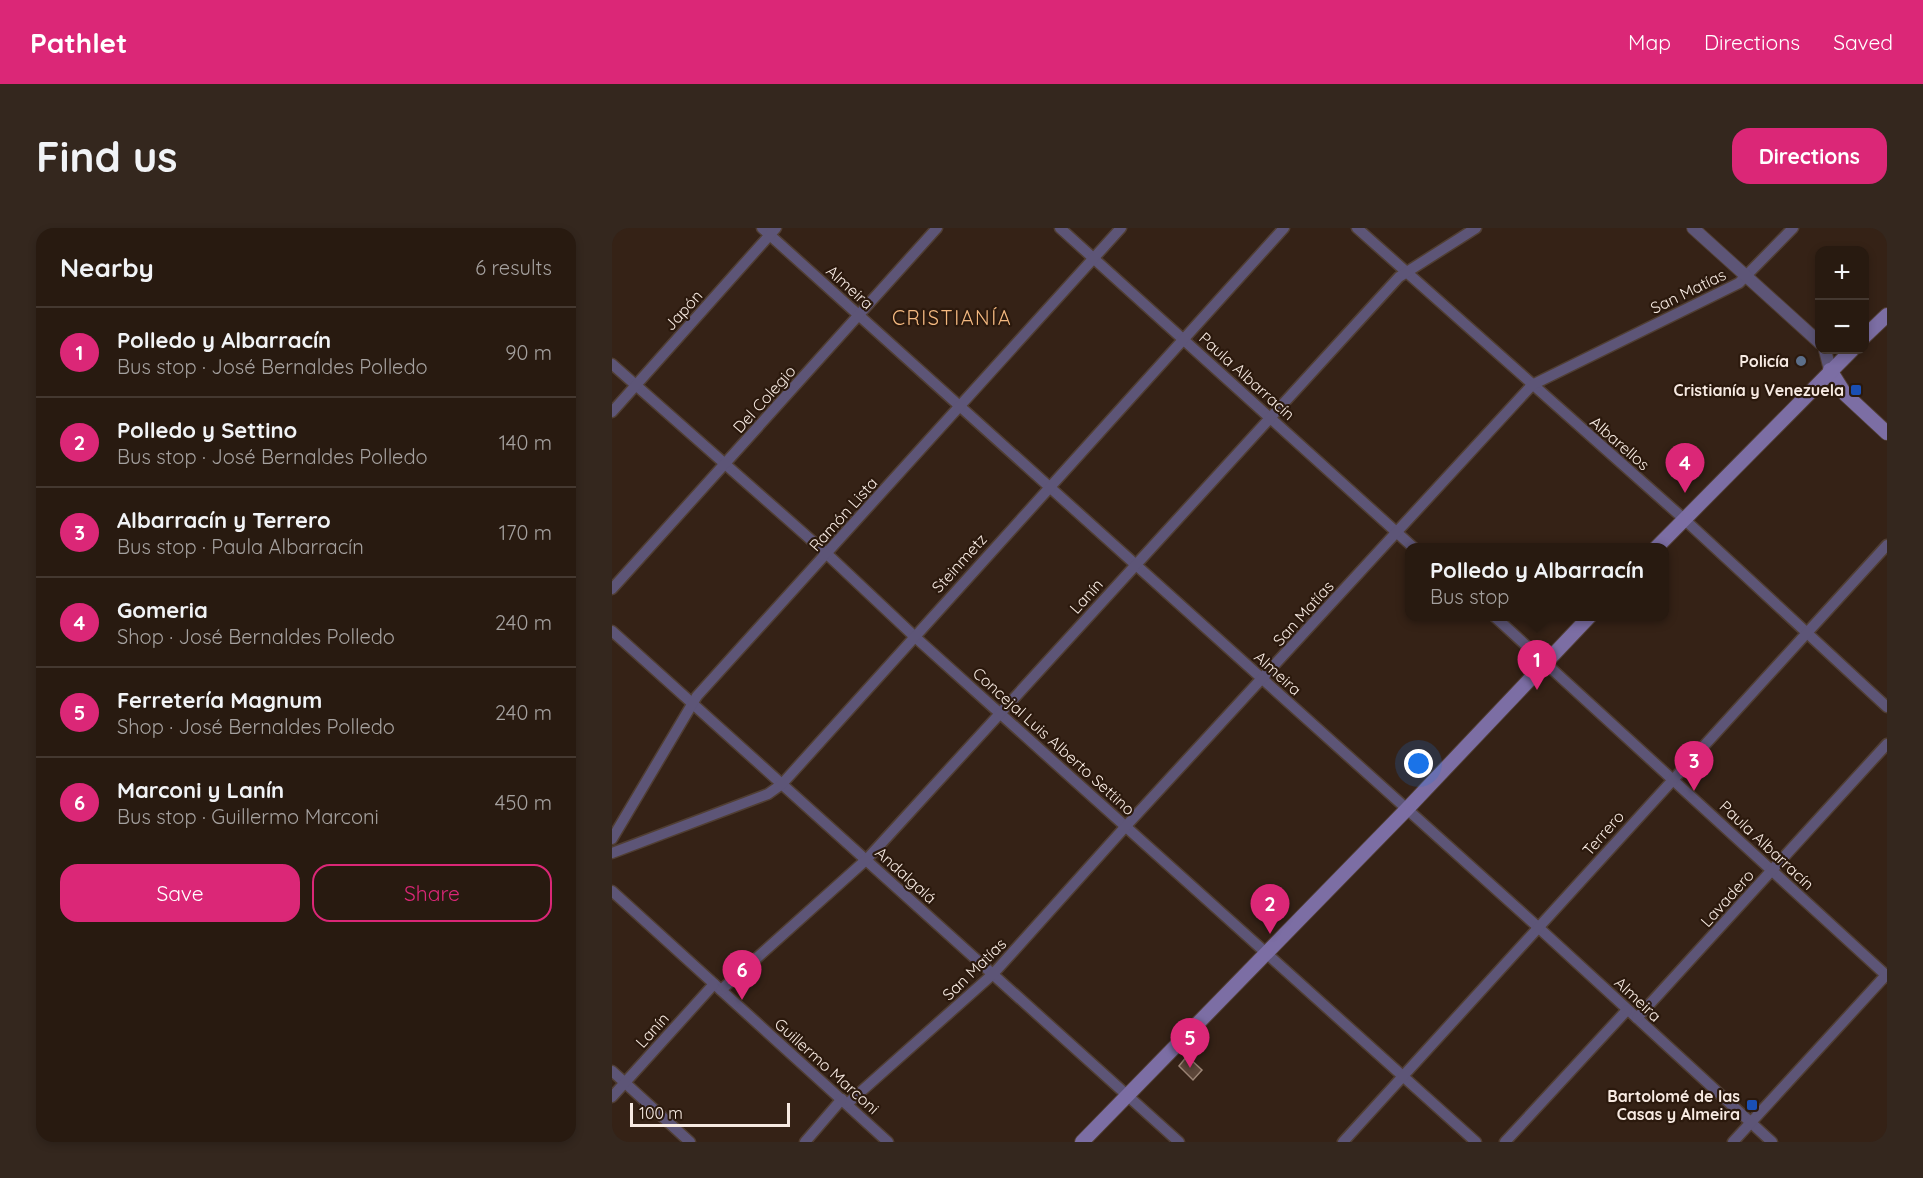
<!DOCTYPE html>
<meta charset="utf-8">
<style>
:root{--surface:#281a10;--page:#34271e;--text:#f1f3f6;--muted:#a5a19f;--line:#443830;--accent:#db2777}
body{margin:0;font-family:Quicksand,sans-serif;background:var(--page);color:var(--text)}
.controls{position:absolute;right:18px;top:18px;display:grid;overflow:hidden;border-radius:12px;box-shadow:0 3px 9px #0003}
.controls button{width:54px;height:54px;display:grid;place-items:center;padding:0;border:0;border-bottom:2px solid var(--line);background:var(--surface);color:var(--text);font:30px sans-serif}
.scale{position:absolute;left:18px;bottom:15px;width:160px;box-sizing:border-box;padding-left:6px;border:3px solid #f7eae2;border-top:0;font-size:16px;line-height:21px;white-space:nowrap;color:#f7eae2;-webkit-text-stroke:4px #2b190d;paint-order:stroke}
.you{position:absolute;left:807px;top:536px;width:21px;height:21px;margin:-15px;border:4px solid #fff;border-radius:50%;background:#1a73e8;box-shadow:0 0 0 9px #1a73e833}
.badge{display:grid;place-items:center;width:39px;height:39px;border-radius:50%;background:var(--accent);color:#fff;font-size:20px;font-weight:700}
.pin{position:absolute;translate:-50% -50px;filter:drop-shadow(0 2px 3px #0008)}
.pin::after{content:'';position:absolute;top:32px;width:21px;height:18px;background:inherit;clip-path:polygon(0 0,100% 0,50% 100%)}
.popup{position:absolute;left:793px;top:315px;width:264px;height:78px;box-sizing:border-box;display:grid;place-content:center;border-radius:12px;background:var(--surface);filter:drop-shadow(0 2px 4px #0005);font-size:20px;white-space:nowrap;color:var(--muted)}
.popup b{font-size:22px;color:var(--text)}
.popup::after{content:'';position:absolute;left:50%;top:100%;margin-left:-12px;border:12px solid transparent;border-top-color:var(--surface)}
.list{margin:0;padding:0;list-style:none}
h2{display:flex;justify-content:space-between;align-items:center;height:78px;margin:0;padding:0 24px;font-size:26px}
h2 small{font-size:20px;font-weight:400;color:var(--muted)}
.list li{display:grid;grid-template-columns:39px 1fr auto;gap:18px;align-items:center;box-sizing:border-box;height:90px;padding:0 24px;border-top:2px solid var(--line)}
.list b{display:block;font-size:22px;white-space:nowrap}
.list p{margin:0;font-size:20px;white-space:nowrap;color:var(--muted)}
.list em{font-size:20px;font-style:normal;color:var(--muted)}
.actions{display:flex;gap:12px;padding:18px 24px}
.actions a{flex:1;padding:14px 0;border:2px solid var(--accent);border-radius:18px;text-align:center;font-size:21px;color:var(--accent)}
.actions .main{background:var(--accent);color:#fff}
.map{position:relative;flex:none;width:1275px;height:914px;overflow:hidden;border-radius:18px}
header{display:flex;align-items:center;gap:36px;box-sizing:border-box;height:84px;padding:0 30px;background:var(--accent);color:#fff}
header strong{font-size:28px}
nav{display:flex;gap:33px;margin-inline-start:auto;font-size:21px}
.intro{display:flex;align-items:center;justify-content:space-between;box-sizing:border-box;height:144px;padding:0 36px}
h1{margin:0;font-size:42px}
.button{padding:15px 27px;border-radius:18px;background:var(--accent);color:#fff;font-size:21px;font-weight:700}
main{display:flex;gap:36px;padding:0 36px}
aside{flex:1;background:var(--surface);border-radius:18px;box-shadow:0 3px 9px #0003}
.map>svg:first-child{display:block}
</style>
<header>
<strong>Pathlet</strong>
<nav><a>Map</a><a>Directions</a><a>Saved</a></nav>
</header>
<div class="intro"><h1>Find us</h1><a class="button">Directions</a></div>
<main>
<aside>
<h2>Nearby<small>6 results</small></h2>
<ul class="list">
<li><span class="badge">1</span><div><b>Polledo y Albarracín</b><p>Bus stop · José Bernaldes Polledo</p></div><em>90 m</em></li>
<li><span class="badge">2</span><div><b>Polledo y Settino</b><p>Bus stop · José Bernaldes Polledo</p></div><em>140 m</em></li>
<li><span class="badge">3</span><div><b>Albarracín y Terrero</b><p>Bus stop · Paula Albarracín</p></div><em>170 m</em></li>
<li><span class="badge">4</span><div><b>Gomeria</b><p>Shop · José Bernaldes Polledo</p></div><em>240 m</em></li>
<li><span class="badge">5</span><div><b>Ferretería Magnum</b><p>Shop · José Bernaldes Polledo</p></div><em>240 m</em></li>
<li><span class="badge">6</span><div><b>Marconi y Lanín</b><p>Bus stop · Guillermo Marconi</p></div><em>450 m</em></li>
</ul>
<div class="actions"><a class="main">Save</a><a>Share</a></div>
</aside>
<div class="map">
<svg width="1275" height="914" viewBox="0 0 1275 914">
<rect width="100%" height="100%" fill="#352216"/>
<!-- building -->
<polygon fill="#5d473a" stroke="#9c8576" stroke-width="1.5" points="575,828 590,842 581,852 567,838"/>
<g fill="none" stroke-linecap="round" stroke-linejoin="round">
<!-- minor casing -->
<g stroke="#503e33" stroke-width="13">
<g id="minor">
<polyline points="150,0 927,700 1160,914"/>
<polyline points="448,0 802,320"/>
<polyline points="745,0 1072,291 1275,479"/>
<polyline points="0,136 215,326 302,408 864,914"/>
<polyline points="0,184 164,0"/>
<polyline points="0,361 325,0"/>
<polyline points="882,388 1275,748"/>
<polyline points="0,403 567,914"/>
<polyline points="0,611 85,468 509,0"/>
<polyline points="0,625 156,566 170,556 672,0"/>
<polyline points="0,663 276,914"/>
<polyline points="109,762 255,631 787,49 864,0"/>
<polyline points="1025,790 1275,516"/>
<polyline points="0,843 78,914"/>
<polyline points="0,869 102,756"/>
<polyline points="235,876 381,746 514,598 920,157 1127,55 1181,0"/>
<polyline points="193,914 230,871"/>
<polyline points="731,914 1275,317"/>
<polyline points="893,914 1015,782"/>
<polyline points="1121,914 1275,746"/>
</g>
</g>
<!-- tertiary casing -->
<g stroke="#503e33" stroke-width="14">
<g id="tertiary">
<polyline points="1081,0 1208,115"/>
<polyline points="1213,122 1218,142"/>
</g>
</g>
<!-- secondary casing -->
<g stroke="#503e33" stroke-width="16">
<g id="secondary">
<polyline points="1252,109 1275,87"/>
<polyline points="1218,142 1233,166 1275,205"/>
<polyline points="1044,320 1240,122"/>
<polyline points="470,914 795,581 978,388"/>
</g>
</g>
<!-- minor -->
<use href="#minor" stroke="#5d5577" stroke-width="10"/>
<!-- tertiary -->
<use href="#tertiary" stroke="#5d5577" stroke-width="12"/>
<!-- secondary -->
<use href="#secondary" stroke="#7c6ea4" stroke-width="14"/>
</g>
<!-- markers -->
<circle fill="#5c6f8a" stroke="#2b190d" stroke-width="2" cx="1189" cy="133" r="6"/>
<g fill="#1a4fb4" stroke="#2b190d" stroke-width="2">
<rect x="1238" y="156" width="12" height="12" rx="3"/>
<rect x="1134" y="871" width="12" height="12" rx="3"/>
</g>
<g text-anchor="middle" stroke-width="4.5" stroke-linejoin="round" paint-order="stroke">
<!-- street labels -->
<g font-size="16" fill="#f7eae2" stroke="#2b190d">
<text transform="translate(238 59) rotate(42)" y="6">Almeira</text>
<text transform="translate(1076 63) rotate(-26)" y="6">San Matías</text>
<text transform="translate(71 82) rotate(-48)" y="6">Japón</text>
<text transform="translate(635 148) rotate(42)" y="6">Paula Albarracín</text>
<text transform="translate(152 171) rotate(-48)" y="6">Del Colegio</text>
<text transform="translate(1008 215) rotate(41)" y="6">Albarellos</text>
<text transform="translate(231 286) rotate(-48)" y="6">Ramón Lista</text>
<text transform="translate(347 335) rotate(-48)" y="6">Steinmetz</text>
<text transform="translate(474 368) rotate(-48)" y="6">Lanín</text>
<text transform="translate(691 385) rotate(-48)" y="6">San Matías</text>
<text transform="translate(666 445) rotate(42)" y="6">Almeira</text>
<text transform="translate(442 513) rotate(42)" y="6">Concejal Luis Alberto Settino</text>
<text transform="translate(991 605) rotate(-49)" y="6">Terrero</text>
<text transform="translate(1155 617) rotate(43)" y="6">Paula Albarracín</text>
<text transform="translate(294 647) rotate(42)" y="6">Andalgalá</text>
<text transform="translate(1115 670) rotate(-48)" y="6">Lavadero</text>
<text transform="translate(362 741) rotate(-44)" y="6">San Matías</text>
<text transform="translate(1026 771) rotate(43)" y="6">Almeira</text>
<text transform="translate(40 802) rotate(-48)" y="6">Lanín</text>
<text transform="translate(215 838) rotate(42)" y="6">Guillermo Marconi</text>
</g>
<!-- poi labels -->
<g font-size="16" font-weight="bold" fill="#f7eae2" stroke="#2b190d" text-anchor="end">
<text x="1177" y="139">Policía</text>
<text x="1232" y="168">Cristianía y Venezuela</text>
<text x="1128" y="874">Bartolomé de las<tspan x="1128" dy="18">Casas y Almeira</tspan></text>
</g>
<!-- quarter labels -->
<g font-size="20" letter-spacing="1.5" fill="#f4b980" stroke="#2b190d">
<text x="340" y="97">CRISTIANÍA</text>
</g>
</g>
</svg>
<div class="controls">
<button>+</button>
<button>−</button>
</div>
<div class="scale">100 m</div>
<div class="you"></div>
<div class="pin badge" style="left:925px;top:462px">1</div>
<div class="popup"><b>Polledo y Albarracín</b>Bus stop</div>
<div class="pin badge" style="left:658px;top:706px">2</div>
<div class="pin badge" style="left:1082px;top:563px">3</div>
<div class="pin badge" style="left:1073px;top:265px">4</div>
<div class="pin badge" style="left:578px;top:840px">5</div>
<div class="pin badge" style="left:130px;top:772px">6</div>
</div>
</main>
